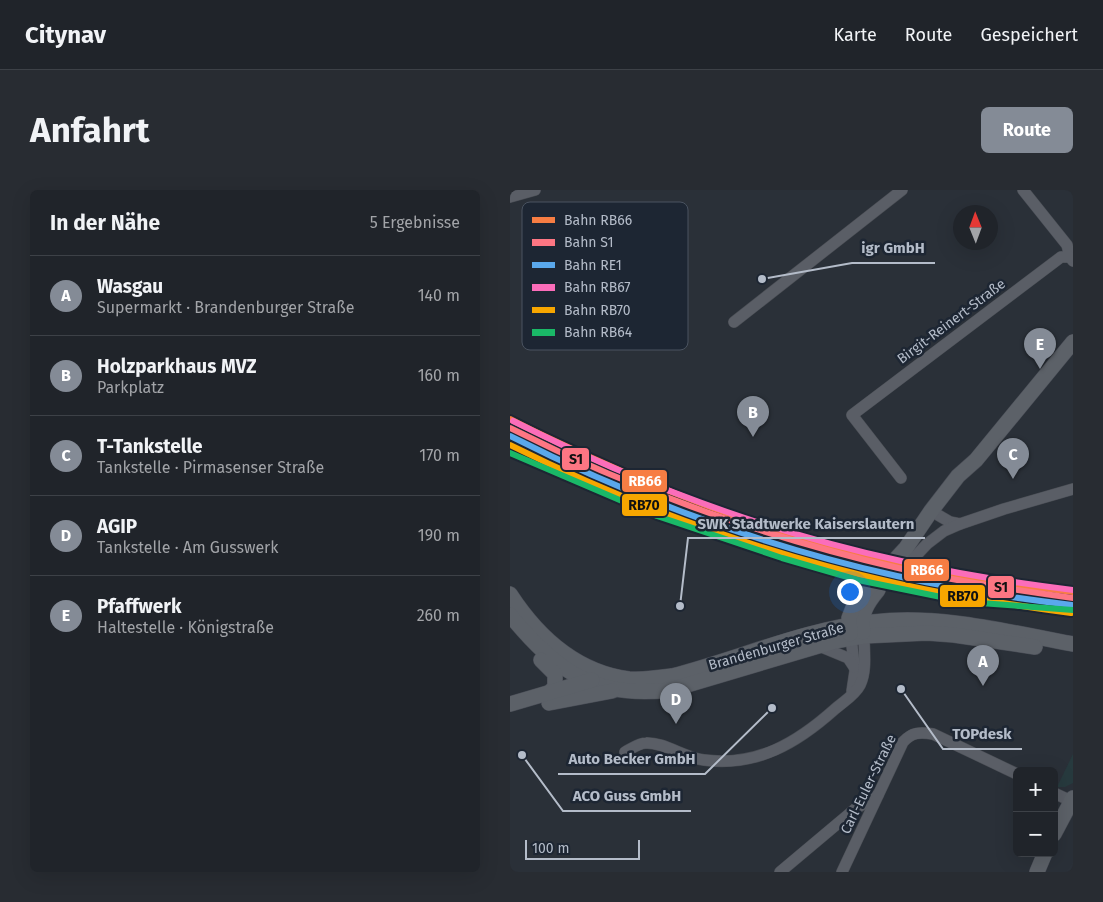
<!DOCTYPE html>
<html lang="de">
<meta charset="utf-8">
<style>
:root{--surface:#20242a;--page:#282c32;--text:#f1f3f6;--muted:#a2a4a8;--line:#3d4147;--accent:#848b96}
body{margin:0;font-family:"Fira Sans",sans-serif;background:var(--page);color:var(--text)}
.controls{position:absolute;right:15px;bottom:15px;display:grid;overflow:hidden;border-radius:8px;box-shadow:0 5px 20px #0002}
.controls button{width:45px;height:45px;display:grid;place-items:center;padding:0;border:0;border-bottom:1px solid var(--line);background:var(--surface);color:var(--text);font:25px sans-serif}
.compass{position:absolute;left:443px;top:15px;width:45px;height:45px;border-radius:50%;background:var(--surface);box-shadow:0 5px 20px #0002;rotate:359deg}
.scale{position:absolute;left:15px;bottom:12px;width:115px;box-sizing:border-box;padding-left:5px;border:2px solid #b4bcc9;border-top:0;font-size:14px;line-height:18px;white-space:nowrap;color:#b4bcc9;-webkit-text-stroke:4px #1d2633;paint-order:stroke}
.you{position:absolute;left:339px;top:401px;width:18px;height:18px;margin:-12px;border:4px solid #fff;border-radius:50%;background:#1a73e8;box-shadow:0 0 0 8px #1a73e833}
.badge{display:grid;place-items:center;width:32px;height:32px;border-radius:50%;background:var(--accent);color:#fff;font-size:16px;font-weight:700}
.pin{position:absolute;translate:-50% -41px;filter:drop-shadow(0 1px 2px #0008)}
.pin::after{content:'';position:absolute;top:26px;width:18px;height:15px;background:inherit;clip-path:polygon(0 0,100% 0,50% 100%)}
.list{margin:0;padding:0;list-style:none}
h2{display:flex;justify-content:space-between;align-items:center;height:65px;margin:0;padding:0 20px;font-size:21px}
h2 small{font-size:16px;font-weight:400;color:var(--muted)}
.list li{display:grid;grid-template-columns:32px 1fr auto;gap:15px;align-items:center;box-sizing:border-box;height:80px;padding:0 20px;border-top:1px solid var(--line)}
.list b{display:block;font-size:19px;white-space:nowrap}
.list p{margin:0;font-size:16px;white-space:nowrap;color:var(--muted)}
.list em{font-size:16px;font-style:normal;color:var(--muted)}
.map{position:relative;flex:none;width:563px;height:682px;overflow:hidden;border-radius:8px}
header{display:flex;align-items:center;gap:30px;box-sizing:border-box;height:70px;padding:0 25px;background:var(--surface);border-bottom:1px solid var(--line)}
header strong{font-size:24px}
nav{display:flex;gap:28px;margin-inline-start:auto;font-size:18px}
.intro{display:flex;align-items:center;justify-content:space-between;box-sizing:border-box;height:120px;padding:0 30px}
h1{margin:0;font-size:35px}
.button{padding:12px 22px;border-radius:8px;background:var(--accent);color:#fff;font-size:18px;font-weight:700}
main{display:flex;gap:30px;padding:0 30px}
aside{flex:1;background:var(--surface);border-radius:8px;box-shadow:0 5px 20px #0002}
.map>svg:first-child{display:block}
</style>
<header>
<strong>Citynav</strong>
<nav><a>Karte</a><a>Route</a><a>Gespeichert</a></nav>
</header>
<div class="intro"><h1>Anfahrt</h1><a class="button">Route</a></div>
<main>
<aside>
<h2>In der Nähe<small>5 Ergebnisse</small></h2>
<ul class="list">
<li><span class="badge">A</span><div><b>Wasgau</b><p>Supermarkt · Brandenburger Straße</p></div><em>140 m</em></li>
<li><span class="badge">B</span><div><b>Holzparkhaus MVZ</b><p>Parkplatz</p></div><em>160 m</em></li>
<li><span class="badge">C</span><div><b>T-Tankstelle</b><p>Tankstelle · Pirmasenser Straße</p></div><em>170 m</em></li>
<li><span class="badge">D</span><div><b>AGIP</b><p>Tankstelle · Am Gusswerk</p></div><em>190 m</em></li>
<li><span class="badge">E</span><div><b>Pfaffwerk</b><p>Haltestelle · Königstraße</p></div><em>260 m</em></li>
</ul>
</aside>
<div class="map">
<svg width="563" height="682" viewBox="0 0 563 682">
<rect width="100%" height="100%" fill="#2a3038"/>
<!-- grass -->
<polygon fill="#273a3e" points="563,564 563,593 555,597 547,597"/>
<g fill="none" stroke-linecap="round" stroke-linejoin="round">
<!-- minor casing -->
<g stroke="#484c53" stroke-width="12">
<g id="minor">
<polyline points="513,0 557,55 560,67 563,71"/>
<polyline points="0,7 25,0"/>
<polyline points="224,132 392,0"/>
<polyline points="391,288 342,225 551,67 560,67"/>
<polyline points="428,325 440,332 450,334"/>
<polyline points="385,381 399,373 417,354 434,341 450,334 494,319 563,299"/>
<polyline points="341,448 345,481 342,501"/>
<polyline points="309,456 338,468 344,477"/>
<path d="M115 562C121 559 129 553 136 553 154 552 175 568 194 570 247 577 287 553 325 519 333 512 345 505 350 495 357 481 354 461 354 446"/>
<polyline points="544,603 561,611"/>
<polyline points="270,682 345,619 368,605"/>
<path d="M332 682 393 552C402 542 410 542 423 544L507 584"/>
</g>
</g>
<!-- major casing -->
<g stroke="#484c55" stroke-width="16">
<g id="major">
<path d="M0 404C28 447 67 482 119 489 133 490 148 488 162 486 229 469 294 439 363 432 430 424 498 442 563 454"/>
<path d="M0 425C46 481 85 509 160 500L325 451 354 446 417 443 444 445 525 457"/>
<path d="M353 442C350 424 357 413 368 400"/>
<polyline points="340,444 339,428 345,413 396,358 421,321 448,286 466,270 563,152"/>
<polyline points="31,470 45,484 45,497 38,504"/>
<polyline points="39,513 102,501"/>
<polyline points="0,514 82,490"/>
<polyline points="544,644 563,608"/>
<polyline points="527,682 535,663"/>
</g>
</g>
<!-- minor -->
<use href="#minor" stroke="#5a5e66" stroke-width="11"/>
<!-- major -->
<use href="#major" stroke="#5c6168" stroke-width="15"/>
<!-- rail-1 casing -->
<g stroke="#1d2633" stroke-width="10">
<path id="rail-1" d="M0 229C38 249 77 266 116 283 211 324 309 358 410 379 460 390 512 396 563 402"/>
</g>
<!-- rail-2 casing -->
<g stroke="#1d2633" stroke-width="10">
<path id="rail-2" d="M0 238C123 300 254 347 388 378 445 391 504 400 563 408"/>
</g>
<!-- rail-3 casing -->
<g stroke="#1d2633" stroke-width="10">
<path id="rail-3" d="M0 246C122 308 253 356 387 386 445 399 503 408 562 415"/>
</g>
<!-- rail-4 casing -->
<g stroke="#1d2633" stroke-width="10">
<path id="rail-4" d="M3 231C126 293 257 342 391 371 448 384 505 393 563 400"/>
</g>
<!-- rail-5 casing -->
<g stroke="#1d2633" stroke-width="10">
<path id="rail-5" d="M0 255C122 316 252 363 385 393 443 406 502 415 561 423"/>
</g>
<!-- rail-6 casing -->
<g stroke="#1d2633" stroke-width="10">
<polyline id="rail-6" points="0,263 147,326 272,368 348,390 436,408 470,413 563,420"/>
</g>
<!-- rail-1 -->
<use href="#rail-1" stroke="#f77d43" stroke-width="6"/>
<!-- rail-2 -->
<use href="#rail-2" stroke="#fd7683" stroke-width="6"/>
<!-- rail-3 -->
<use href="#rail-3" stroke="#5aa8eb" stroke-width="6"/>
<!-- rail-4 -->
<use href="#rail-4" stroke="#fb6dba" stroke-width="6"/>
<!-- rail-5 -->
<use href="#rail-5" stroke="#f7a600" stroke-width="6"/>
<!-- rail-6 -->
<use href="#rail-6" stroke="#1ab867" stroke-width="6"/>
</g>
<g text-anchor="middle" stroke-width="5" stroke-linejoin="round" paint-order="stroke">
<!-- street labels -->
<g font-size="14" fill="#b4bcc9" stroke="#1d2633">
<text transform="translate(441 131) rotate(-37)" y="5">Birgit-Reinert-Straße</text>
<text transform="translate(266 456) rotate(-16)" y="5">Brandenburger Straße</text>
<text transform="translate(358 594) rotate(-64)" y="5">Carl-Euler-Straße</text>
</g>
</g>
<!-- legend -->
<rect x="12" y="12" width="166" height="148" rx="8" fill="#1d2633" stroke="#4a5360" stroke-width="1"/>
<rect x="22" y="27" width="23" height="6" fill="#f77d43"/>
<rect x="22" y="49" width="23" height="7" fill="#fd7683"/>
<rect x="22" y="72" width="23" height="6" fill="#5aa8eb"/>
<rect x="22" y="94" width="23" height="7" fill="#fb6dba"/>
<rect x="22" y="117" width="23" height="6" fill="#f7a600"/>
<rect x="22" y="139" width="23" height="7" fill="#1ab867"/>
<g font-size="14" fill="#b4bcc9">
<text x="54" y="35">Bahn RB66</text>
<text x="54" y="57">Bahn S1</text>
<text x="54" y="80">Bahn RE1</text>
<text x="54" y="102">Bahn RB67</text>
<text x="54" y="125">Bahn RB70</text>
<text x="54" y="147">Bahn RB64</text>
</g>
<!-- callouts -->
<path fill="none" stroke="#b4bcc9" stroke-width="2" d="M252 89L342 73H425M170 416L178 348H415M391 499L433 559H512M262 518L195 584H48M12 565L53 621H181"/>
<g fill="#b4bcc9" stroke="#1d2633" stroke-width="2">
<circle cx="252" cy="89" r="5"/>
<circle cx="170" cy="416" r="5"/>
<circle cx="391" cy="499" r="5"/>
<circle cx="262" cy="518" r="5"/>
<circle cx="12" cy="565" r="5"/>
</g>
<g font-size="15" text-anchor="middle" font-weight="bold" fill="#b4bcc9" stroke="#1d2633" stroke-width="5" stroke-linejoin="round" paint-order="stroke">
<text x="383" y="63">igr GmbH</text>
<text x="296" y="339">SWK Stadtwerke Kaiserslautern</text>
<text x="472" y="549">TOPdesk</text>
<text x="122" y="574">Auto Becker GmbH</text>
<text x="117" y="611">ACO Guss GmbH</text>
</g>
<g stroke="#1d2633" stroke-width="2">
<rect x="51" y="257" width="29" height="24" rx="5" fill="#fd7683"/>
<rect x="111" y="279" width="47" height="24" rx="5" fill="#f77d43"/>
<rect x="111" y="303" width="47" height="24" rx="5" fill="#f7a600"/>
<rect x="393" y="368" width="47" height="24" rx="5" fill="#f77d43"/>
<rect x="477" y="385" width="28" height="24" rx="5" fill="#fd7683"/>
<rect x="429" y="394" width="47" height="24" rx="5" fill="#f7a600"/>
</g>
<g font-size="14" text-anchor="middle" font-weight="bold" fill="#fff">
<text x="135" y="296">RB66</text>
<text x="417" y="385">RB66</text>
</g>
<g font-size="14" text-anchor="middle" font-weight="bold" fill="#111">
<text x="66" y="274">S1</text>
<text x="134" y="320">RB70</text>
<text x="491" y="402">S1</text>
<text x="453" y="411">RB70</text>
</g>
</svg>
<div class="controls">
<button>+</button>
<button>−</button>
</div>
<svg class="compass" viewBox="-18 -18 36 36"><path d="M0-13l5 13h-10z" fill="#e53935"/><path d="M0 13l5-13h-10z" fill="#a2a4a8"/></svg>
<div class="scale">100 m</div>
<div class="you"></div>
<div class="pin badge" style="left:473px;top:496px">A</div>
<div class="pin badge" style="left:243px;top:247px">B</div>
<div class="pin badge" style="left:503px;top:289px">C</div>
<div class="pin badge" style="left:166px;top:534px">D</div>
<div class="pin badge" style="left:530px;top:179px">E</div>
</div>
</main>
